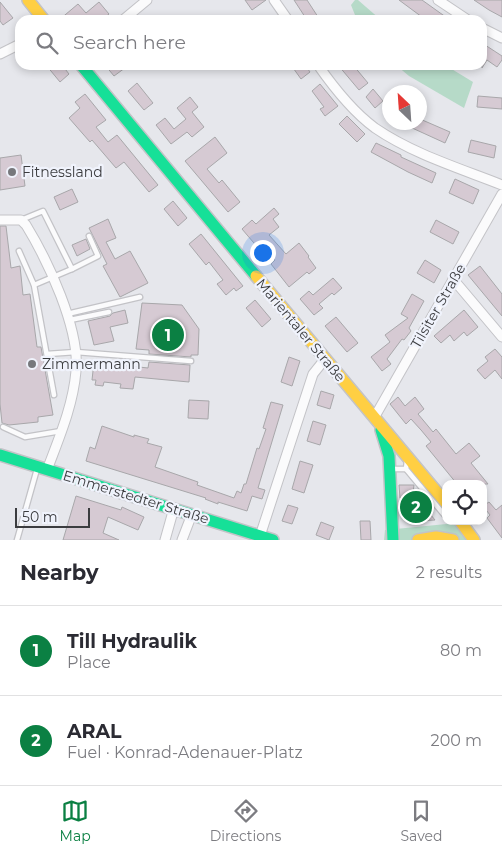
<!DOCTYPE html>
<meta charset="utf-8">
<style>
:root{--surface:#fff;--page:#f7f7f7;--text:#2b2b33;--muted:#7c7c81;--line:#e1e1e2;--accent:#0b8043}
body{margin:0;font-family:Montserrat,sans-serif;background:var(--page);color:var(--text)}
.controls{position:absolute;right:15px;bottom:15px;display:grid;overflow:hidden;border-radius:10px;box-shadow:0 2px 8px #0003}
.controls button{width:45px;height:45px;display:grid;place-items:center;padding:0;border:0;border-bottom:1px solid var(--line);background:var(--surface);color:var(--text);font:25px sans-serif}
.compass{position:absolute;left:382px;top:85px;width:45px;height:45px;border-radius:50%;background:var(--surface);box-shadow:0 2px 8px #0003;rotate:335deg}
.scale{position:absolute;left:15px;bottom:12px;width:75px;box-sizing:border-box;padding-left:5px;border:2px solid #3b3c3f;border-top:0;font-size:14px;line-height:18px;white-space:nowrap;color:#3b3c3f;-webkit-text-stroke:4px #f0f3fc;paint-order:stroke}
.you{position:absolute;left:262px;top:252px;width:18px;height:18px;margin:-12px;border:4px solid #fff;border-radius:50%;background:#1a73e8;box-shadow:0 0 0 8px #1a73e833}
.badge{display:grid;place-items:center;width:32px;height:32px;border-radius:50%;background:var(--accent);color:#fff;font-size:16px;font-weight:700}
.pin{position:absolute;translate:-50% -50%;border:2px solid #fff;box-shadow:0 1px 5px #0006}
.list{margin:0;padding:0;list-style:none}
h2{display:flex;justify-content:space-between;align-items:center;height:65px;margin:0;padding:0 20px;font-size:21px}
h2 small{font-size:16px;font-weight:400;color:var(--muted)}
.list li{display:grid;grid-template-columns:32px 1fr auto;gap:15px;align-items:center;box-sizing:border-box;height:90px;padding:0 20px;border-top:1px solid var(--line)}
.list b{display:block;font-size:19px;white-space:nowrap}
.list p{margin:0;font-size:16px;white-space:nowrap;color:var(--muted)}
.list em{font-size:16px;font-style:normal;color:var(--muted)}
.icon{flex:none;width:28px;height:28px;fill:none;stroke:currentColor;stroke-width:2;stroke-linecap:round;stroke-linejoin:round}
.map{position:relative;flex:none;width:502px;height:540px;overflow:hidden}
.search{position:absolute;background:var(--surface);box-shadow:0 2px 8px #0003;left:15px;right:15px;top:15px;height:55px;display:flex;align-items:center;gap:12px;box-sizing:border-box;padding:0 18px;border-radius:15px;color:var(--muted);font-size:19px}
.sheet{height:245px;background:var(--surface)}
nav{display:flex;justify-content:space-around;align-items:center;box-sizing:border-box;height:70px;border-top:1px solid var(--line);background:var(--surface);font-size:14px;color:var(--muted)}
nav a{display:grid;justify-items:center;gap:2px}
nav .on{color:var(--accent)}
.map>svg:first-child{display:block}
</style>
<div class="map">
<svg width="502" height="540" viewBox="0 0 502 540">
<rect width="100%" height="100%" fill="#e6e7ec"/>
<!-- green -->
<g fill="#b6dac8">
<polygon points="355,0 358,0 381,20 357,20 351,5"/>
<polygon points="396,65 445,65 473,82 464,108 409,76"/>
<polygon points="467,522 480,540 384,540 385,530"/>
</g>
<!-- building -->
<g fill="#d6cad3" stroke="#a8a7aa">
<polygon points="245,0 266,0 252,10"/>
<polygon points="294,0 307,0 320,20 307,20"/>
<polygon points="399,0 422,0 450,20 426,20"/>
<polygon points="474,0 502,0 502,17 489,10"/>
<polygon points="0,2 13,18 3,25 0,21"/>
<polygon points="99,2 109,14 102,20 59,20 78,4 86,13"/>
<polygon points="482,43 502,56 502,60 497,67 487,60 482,68"/>
<polygon points="46,65 62,65 69,74 60,82"/>
<polygon points="105,65 129,65 114,76"/>
<polygon points="291,65 305,65 310,72 301,79"/>
<polygon points="338,65 353,65 368,83 359,90"/>
<polygon points="137,83 153,103 144,110 128,91"/>
<polygon points="320,84 338,106 325,116 320,109 324,107 312,91"/>
<polygon points="373,89 383,101 375,108 366,97"/>
<polygon points="85,94 106,120 96,127 108,142 117,135 158,185 149,192 124,162 116,168 92,140 90,142 69,118 80,108 75,102"/>
<polygon points="478,96 502,98 502,109 477,107"/>
<polygon points="190,97 198,107 192,112 204,127 192,137 187,132 171,144 156,125 165,118 174,129 186,119 177,108"/>
<polygon points="347,116 365,134 357,142 339,124"/>
<polygon points="420,119 450,132 445,143 399,122 420,122"/>
<polygon points="215,137 227,153 207,169 219,183 222,180 240,202 228,212 185,161"/>
<polygon points="471,140 496,146 494,158 468,152"/>
<polygon points="376,143 401,155 401,157 436,173 432,183 408,172 371,152"/>
<polygon points="21,155 25,186 0,190 0,158"/>
<polygon points="455,179 479,190 473,204 449,193"/>
<polygon points="72,189 78,202 60,210 54,197"/>
<polygon points="173,201 187,218 178,226 164,209"/>
<polygon points="274,208 279,214 273,219 279,227 269,235 286,254 299,243 309,256 308,257 316,268 309,274 307,272 289,287 271,264 275,260 263,246 259,249 242,229 252,220 256,224"/>
<polygon points="108,219 116,238 106,242 115,259 130,251 148,283 120,297 103,266 107,264 89,228"/>
<polygon points="436,220 459,232 453,244 430,232"/>
<polygon points="0,226 6,226 11,268 20,266 23,295 30,294 37,347 41,347 53,415 38,417 38,422 9,425 2,423 0,404"/>
<polygon points="201,234 243,286 236,291 234,288 226,295 217,284 223,280 209,262 206,265 189,244"/>
<polygon points="86,239 90,249 77,256 72,245"/>
<polygon points="425,260 441,270 434,283 417,273"/>
<polygon points="480,266 502,294 502,316 468,275"/>
<polygon points="333,278 342,288 334,295 332,293 319,304 323,308 314,315 300,299 309,291 313,295"/>
<polygon points="412,294 424,301 409,328 411,331 404,340 402,339 387,359 391,364 382,371 371,357 390,342 385,335 408,318 401,314"/>
<polygon points="255,300 271,319 262,327 246,308"/>
<polygon points="142,303 182,305 199,329 198,355 191,355 191,357 149,354 149,350 136,349"/>
<polygon points="125,310 128,323 110,327 114,341 94,345 88,321 110,316 113,313"/>
<polygon points="464,310 478,327 467,336 464,332 454,341 450,335 441,343 434,336"/>
<polygon points="336,317 358,343 347,352 325,326"/>
<polygon points="495,349 502,357 502,379 495,370 485,379 477,370 488,361 485,357"/>
<polygon points="289,357 300,361 292,386 281,382"/>
<polygon points="94,362 148,368 149,362 190,365 189,382 135,377 133,389 120,388 121,384 104,382 103,386 95,385 96,380 92,380"/>
<polygon points="321,391 334,395 330,409 317,405"/>
<polygon points="398,397 405,406 415,397 424,409 418,414 433,432 436,429 456,454 469,443 480,456 471,463 488,484 457,484 426,446 431,442 421,430 411,419 406,424 390,404"/>
<polygon points="189,400 209,401 208,419 188,418"/>
<polygon points="271,402 283,405 258,488 265,490 262,499 252,496 247,511 218,502 218,504 205,499 206,498 86,461 90,447 95,449 102,426 134,437 134,435 149,439 147,443 162,447 155,467 198,482 197,485 234,498 237,491 241,493 244,484 246,484 257,448 259,449 266,429 263,428"/>
<polygon points="313,421 326,425 320,445 307,441"/>
<polygon points="300,461 313,465 304,493 292,489"/>
<polygon points="399,485 414,485 413,493 435,520 416,521 406,510 406,498 400,498"/>
<polygon points="76,496 121,510 122,507 144,517 138,530 108,517 103,533 119,540 63,540"/>
<polygon points="489,502 496,510 502,505 502,538 487,518 490,515 483,506"/>
<polygon points="288,505 298,508 292,524 282,521"/>
<polygon points="360,521 370,521 371,540 361,540"/>
<polygon points="321,522 334,527 329,540 316,535"/>
</g>
<g fill="none" stroke-linecap="round" stroke-linejoin="round">
<!-- lane casing -->
<g stroke="#c3c3c7" stroke-width="7">
<g id="lane">
<polyline points="21,220 43,211 72,269 34,285"/>
<polyline points="19,251 34,285 54,395"/>
<polyline points="72,269 98,256 89,236"/>
<polyline points="67,314 140,297"/>
<polyline points="70,320 109,312"/>
<polyline points="47,354 76,352 191,361"/>
<polyline points="3,427 25,437 61,431"/>
<polyline points="407,460 406,469 446,517"/>
<polyline points="391,469 406,469"/>
<polyline points="17,540 37,469"/>
</g>
</g>
<!-- street casing -->
<g stroke="#c3c3c7" stroke-width="11">
<g id="street">
<polyline points="274,0 288,20"/>
<polyline points="438,0 468,20"/>
<polyline points="123,20 147,0"/>
<polyline points="482,28 502,38"/>
<polyline points="0,54 20,44"/>
<path d="M318 65C334 88 352 111 375 128 413 154 459 168 502 185"/>
<path d="M0 220H21L26 225C48 261 80 329 76 371 73 406 59 438 47 470"/>
<polyline points="453,279 502,337"/>
<polyline points="374,418 502,194"/>
<polyline points="260,536 313,374 325,359"/>
<polyline points="165,540 174,508"/>
<polyline points="182,540 192,514"/>
</g>
</g>
<!-- fast casing -->
<g stroke="#c3c3c7" stroke-width="14">
<g id="fast">
<polyline points="81,65 256,276"/>
<polyline points="381,430 389,456 393,540"/>
<polyline points="0,455 273,540"/>
</g>
</g>
<!-- slow casing -->
<g stroke="#c3c3c7" stroke-width="14">
<g id="slow">
<polyline points="28,0 44,20"/>
<polyline points="256,276 446,503"/>
<polyline points="460,521 474,540"/>
<polyline points="418,540 436,537 453,540"/>
</g>
</g>
<!-- lane -->
<use href="#lane" stroke="#fbfbfc" stroke-width="4.5"/>
<!-- street -->
<use href="#street" stroke="#fbfbfc" stroke-width="9"/>
<!-- fast -->
<use href="#fast" stroke="#16e098" stroke-width="11"/>
<!-- slow -->
<use href="#slow" stroke="#ffcf43" stroke-width="11"/>
</g>
<!-- markers -->
<g fill="#77787c" stroke="#f0f3fc" stroke-width="2">
<circle cx="12" cy="172" r="5"/>
<circle cx="32" cy="364" r="5"/>
</g>
<g text-anchor="middle" stroke-width="4.5" stroke-linejoin="round" paint-order="stroke">
<!-- poi labels -->
<g font-size="14" fill="#3b3c3f" stroke="#f0f3fc" text-anchor="start">
<text x="22" y="177">Fitnessland</text>
<text x="42" y="369">Zimmermann</text>
</g>
<!-- street labels -->
<g font-size="14" fill="#3b3c3f" stroke="#f0f3fc">
<text transform="translate(438 306) rotate(-60)" y="5">Tilsiter Straße</text>
<text transform="translate(301 330) rotate(50)" y="5">Marientaler Straße</text>
<text transform="translate(136 497) rotate(17)" y="5">Emmerstedter Straße</text>
</g>
</g>
</svg>
<div class="controls">
<button><svg class="icon" aria-label="locate" viewBox="0 0 24 24"><circle cx="12" cy="12" r="6"/><path d="M12 2v4M12 18v4M2 12h4M18 12h4"/></svg></button>
</div>
<svg class="compass" viewBox="-18 -18 36 36"><path d="M0-13l5 13h-10z" fill="#e53935"/><path d="M0 13l5-13h-10z" fill="#7c7c81"/></svg>
<div class="scale">50 m</div>
<div class="you"></div>
<div class="pin badge" style="left:168px;top:335px">1</div>
<div class="pin badge" style="left:416px;top:507px">2</div>
<div class="search"><svg class="icon" aria-label="search" viewBox="0 0 24 24"><circle cx="10" cy="10" r="6"/><path d="M15 15l6 6"/></svg>Search here</div>
</div>
<section class="sheet">
<h2>Nearby<small>2 results</small></h2>
<ul class="list">
<li><span class="badge">1</span><div><b>Till Hydraulik</b><p>Place</p></div><em>80 m</em></li>
<li><span class="badge">2</span><div><b>ARAL</b><p>Fuel · Konrad-Adenauer-Platz</p></div><em>200 m</em></li>
</ul>
</section>
<nav>
<a class="on"><svg class="icon" aria-label="map" viewBox="0 0 24 24"><path d="M3 6l6-2 6 2 6-2v14l-6 2-6-2-6 2zM9 4v14M15 6v14"/></svg>Map</a>
<a><svg class="icon" aria-label="directions" viewBox="0 0 24 24"><path d="M12 3l9 9-9 9-9-9zM9 14v-3h6M13 9l2 2-2 2"/></svg>Directions</a>
<a><svg class="icon" aria-label="saved" viewBox="0 0 24 24"><path d="M7 4h10v16l-5-4-5 4z"/></svg>Saved</a>
</nav>
